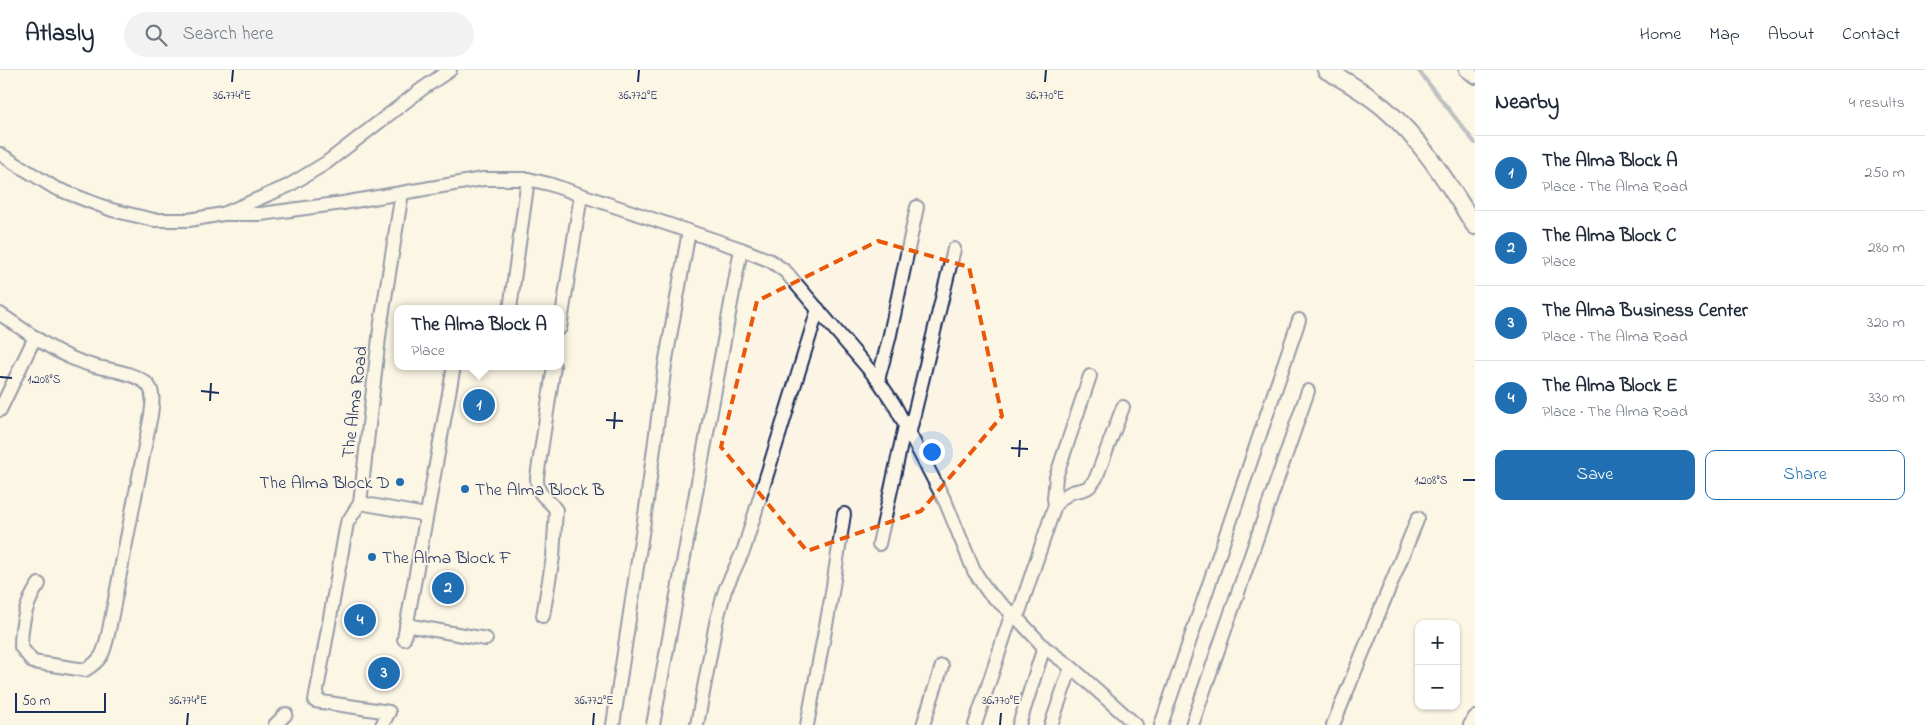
<!DOCTYPE html>
<meta charset="utf-8">
<style>
:root{--surface:#fff;--page:#f2f2f3;--text:#1f2937;--muted:#747a83;--line:#e0e1e3;--accent:#1f6fb2}
body{margin:0;font-family:"Indie Flower",sans-serif;background:var(--page);color:var(--text)}
.controls{position:absolute;right:15px;bottom:15px;display:grid;overflow:hidden;border-radius:10px;box-shadow:0 1px 4px #0004}
.controls button{width:45px;height:45px;display:grid;place-items:center;padding:0;border:0;border-bottom:1px solid var(--line);background:var(--surface);color:var(--text);font:25px sans-serif}
.scale{position:absolute;left:15px;bottom:12px;width:91px;box-sizing:border-box;padding-left:5px;border:2px solid #1b2f5e;border-top:0;font-size:14px;line-height:18px;white-space:nowrap;color:#1b2f5e;-webkit-text-stroke:4px #fcf5e5;paint-order:stroke}
.you{position:absolute;left:931px;top:381px;width:18px;height:18px;margin:-12px;border:4px solid #fff;border-radius:50%;background:#1a73e8;box-shadow:0 0 0 8px #1a73e833}
.badge{display:grid;place-items:center;width:32px;height:32px;border-radius:50%;background:var(--accent);color:#fff;font-size:16px;font-weight:700}
.pin{position:absolute;translate:-50% -50%;border:2px solid #fff;box-shadow:0 1px 5px #0006}
.popup{position:absolute;left:394px;top:235px;width:170px;height:65px;box-sizing:border-box;display:grid;place-content:center;border-radius:10px;background:var(--surface);filter:drop-shadow(0 1px 4px #0005);font-size:16px;white-space:nowrap;color:var(--muted)}
.popup b{font-size:19px;color:var(--text)}
.popup::after{content:'';position:absolute;left:50%;top:100%;margin-left:-10px;border:10px solid transparent;border-top-color:var(--surface)}
.list{margin:0;padding:0;list-style:none}
h2{display:flex;justify-content:space-between;align-items:center;height:65px;margin:0;padding:0 20px;font-size:21px}
h2 small{font-size:16px;font-weight:400;color:var(--muted)}
.list li{display:grid;grid-template-columns:32px 1fr auto;gap:15px;align-items:center;box-sizing:border-box;height:75px;padding:0 20px;border-top:1px solid var(--line)}
.list b{display:block;font-size:19px;white-space:nowrap}
.list p{margin:0;font-size:16px;white-space:nowrap;color:var(--muted)}
.list em{font-size:16px;font-style:normal;color:var(--muted)}
.actions{display:flex;gap:10px;padding:15px 20px}
.actions a{flex:1;padding:11px 0;border:1px solid var(--accent);border-radius:10px;text-align:center;font-size:18px;color:var(--accent)}
.actions .main{background:var(--accent);color:#fff}
.icon{flex:none;width:28px;height:28px;fill:none;stroke:currentColor;stroke-width:2;stroke-linecap:round;stroke-linejoin:round}
.map{position:relative;flex:none;width:1475px;height:655px;overflow:hidden}
header{display:flex;align-items:center;gap:30px;box-sizing:border-box;height:70px;padding:0 25px;background:var(--surface);border-bottom:1px solid var(--line)}
header strong{font-size:24px}
nav{display:flex;gap:28px;margin-inline-start:auto;font-size:18px}
.search{width:350px;height:45px;background:var(--page);display:flex;align-items:center;gap:12px;box-sizing:border-box;padding:0 18px;border-radius:28px;color:var(--muted);font-size:19px}
main{display:flex}
aside{flex:1;background:var(--surface)}
.map>svg:first-child{display:block}
</style>
<header>
<strong>Atlasly</strong>
<div class="search"><svg class="icon" aria-label="search" viewBox="0 0 24 24"><circle cx="10" cy="10" r="6"/><path d="M15 15l6 6"/></svg>Search here</div>
<nav><a>Home</a><a>Map</a><a>About</a><a>Contact</a></nav>
</header>
<main>
<div class="map">
<svg width="1475" height="655" viewBox="0 0 1475 655">
<rect width="100%" height="100%" fill="#fcf5e5"/>
<filter id="ink" filterUnits="userSpaceOnUse"><feTurbulence type="fractalNoise" baseFrequency=".02" numOctaves="2"/><feDisplacementMap in="SourceGraphic" scale="10" xChannelSelector="R" yChannelSelector="G"/><feConvolveMatrix kernelMatrix="1 2 1 2 8 2 1 2 1" color-interpolation-filters="sRGB"/></filter>
<g filter="url(#ink)">
<g fill="none" stroke-linecap="round" stroke-linejoin="round">
<!-- stream -->
<polyline stroke="#767f94" stroke-width="4" points="1418,0 1475,73"/>
<!-- minor casing -->
<g stroke="#1b2f5e" stroke-width="16">
<g id="minor">
<polyline points="1466,0 1475,7"/>
<polyline points="0,84 55,118 112,140 154,150 189,150 223,144 288,116 326,93 422,19 450,0"/>
<polyline points="223,144 261,144 343,133 483,109 528,109 549,114 741,179 771,191 786,202 878,310 894,334 946,433 974,501 988,522 1017,548 1044,577 1071,597 1136,655"/>
<polyline points="510,239 528,109"/>
<path d="M0 244C31 264 61 289 98 297 112 300 138 304 148 315 155 323 152 336 151 345L109 560C104 581 104 589 85 600L33 592 21 577C21 554 26 532 39 514"/>
<polyline points="560,258 581,125"/>
<polyline points="878,310 889,269 917,137"/>
<polyline points="0,340 35,267"/>
<polyline points="909,365 954,179"/>
<polyline points="360,433 426,445"/>
<polyline points="1055,435 1054,428 1056,407 1090,306"/>
<polyline points="879,474 905,356"/>
<path d="M543 546 553 487 556 440C546 425 537 428 537 407L554 296"/>
<path d="M1017 548 1055 435C1060 430 1065 425 1072 422 1085 418 1087 422 1096 408L1123 337"/>
<polyline points="406,555 486,569"/>
<polyline points="404,569 454,296"/>
<polyline points="275,655 286,644"/>
<polyline points="382,655 389,642 315,631 347,453 360,433 380,259 402,123"/>
<polyline points="613,655 647,431 665,295 689,161"/>
<polyline points="653,655 741,179"/>
<polyline points="697,655 716,553 725,520 744,479 818,239"/>
<polyline points="807,655 831,529 844,444"/>
<polyline points="923,655 942,596"/>
<polyline points="975,655 1012,543"/>
<polyline points="1019,655 1044,577"/>
<polyline points="1051,655 1071,597"/>
<polyline points="1161,655 1299,250"/>
<polyline points="1192,655 1308,321"/>
<polyline points="1333,655 1418,448"/>
<polyline points="1470,655 1475,647"/>
</g>
</g>
<!-- major casing -->
<g stroke="#1b2f5e" stroke-width="20">
<path id="major" d="M1326 0C1346 11 1366 23 1384 38 1422 70 1449 115 1475 156"/>
</g>
<!-- minor -->
<use href="#minor" stroke="#fcf5e5" stroke-width="12"/>
<!-- major -->
<use href="#major" stroke="#fcf5e5" stroke-width="16"/>
</g>
</g>
<!-- marked area -->
<path d="M0 0H1475V655H0ZM878 171 969 197 1002 346 921 441 807 481 721 377 757 231Z" fill="#fcf5e5" fill-opacity=".55" fill-rule="evenodd"/>
<path fill="none" stroke="#e8590c" stroke-width="4" stroke-dasharray="10 6" stroke-linejoin="round" d="M878 171 969 197 1002 346 921 441 807 481 721 377 757 231Z"/>
<!-- ticks -->
<path fill="none" stroke="#1b2f5e" stroke-width="2" d="M232 12 233 0M638 12 639 0M1045 12 1046 0M0 307 12 308M201 321 219 323M210 331 211 313M606 350 623 351M614 359 615 342M1011 378 1028 379M1019 387 1020 370M1463 410H1475M187 655 188 643M593 655 594 643M1000 655 1001 643"/>
<!-- markers -->
<g fill="#1f6fb2" stroke="#fcf5e5" stroke-width="2">
<circle cx="400" cy="412" r="5"/>
<circle cx="465" cy="419" r="5"/>
<circle cx="372" cy="487" r="5"/>
</g>
<g text-anchor="middle" stroke-width="4" stroke-linejoin="round" paint-order="stroke">
<!-- street labels -->
<g font-size="18" fill="#1b2f5e" stroke="#fcf5e5">
<text transform="translate(354 332) rotate(-83)" y="6">The Alma Road</text>
</g>
<!-- poi labels -->
<g font-size="18" fill="#1b2f5e" stroke="#fcf5e5" text-anchor="start">
<text x="390" y="418" text-anchor="end">The Alma Block D</text>
<text x="475" y="425">The Alma Block B</text>
<text x="382" y="493">The Alma Block F</text>
</g>
</g>
<g font-size="12" text-anchor="middle" fill="#1b2f5e" stroke="#fcf5e5" stroke-width="4" stroke-linejoin="round" paint-order="stroke">
<text x="232" y="29">36.774°E</text>
<text x="638" y="29">36.772°E</text>
<text x="1045" y="29">36.770°E</text>
<text x="44" y="313">1.208°S</text>
<text x="1431" y="414">1.208°S</text>
<text x="188" y="634">36.774°E</text>
<text x="594" y="634">36.772°E</text>
<text x="1001" y="634">36.770°E</text>
</g>
</svg>
<div class="controls">
<button>+</button>
<button>−</button>
</div>
<div class="scale">50 m</div>
<div class="you"></div>
<div class="pin badge" style="left:479px;top:335px">1</div>
<div class="popup"><b>The Alma Block A</b>Place</div>
<div class="pin badge" style="left:448px;top:518px">2</div>
<div class="pin badge" style="left:384px;top:603px">3</div>
<div class="pin badge" style="left:360px;top:550px">4</div>
</div>
<aside>
<h2>Nearby<small>4 results</small></h2>
<ul class="list">
<li><span class="badge">1</span><div><b>The Alma Block A</b><p>Place · The Alma Road</p></div><em>250 m</em></li>
<li><span class="badge">2</span><div><b>The Alma Block C</b><p>Place</p></div><em>280 m</em></li>
<li><span class="badge">3</span><div><b>The Alma Business Center</b><p>Place · The Alma Road</p></div><em>320 m</em></li>
<li><span class="badge">4</span><div><b>The Alma Block E</b><p>Place · The Alma Road</p></div><em>330 m</em></li>
</ul>
<div class="actions"><a class="main">Save</a><a>Share</a></div>
</aside>
</main>
